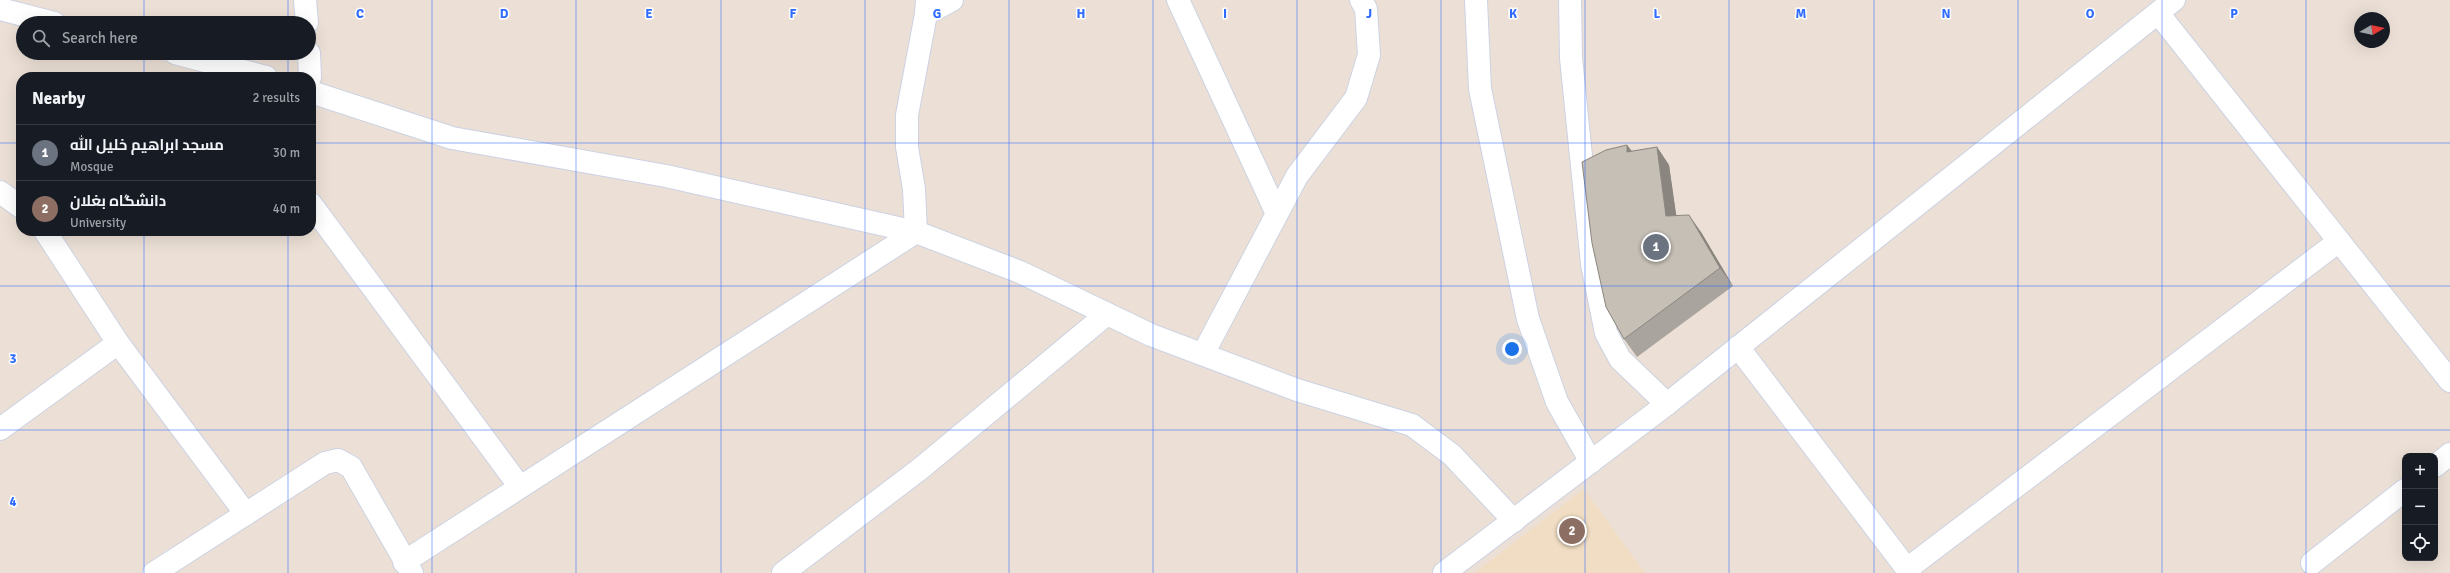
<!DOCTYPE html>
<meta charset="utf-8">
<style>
:root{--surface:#171b24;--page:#20242c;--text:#f1f3f6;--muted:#9ea1a6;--line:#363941;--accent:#ea580c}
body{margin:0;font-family:Signika,Cairo,sans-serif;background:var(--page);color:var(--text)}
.controls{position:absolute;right:12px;bottom:12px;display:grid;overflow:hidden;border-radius:8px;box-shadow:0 4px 16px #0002}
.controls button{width:36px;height:36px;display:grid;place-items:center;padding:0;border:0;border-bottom:1px solid var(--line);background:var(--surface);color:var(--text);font:20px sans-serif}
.compass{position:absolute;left:2354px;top:12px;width:36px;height:36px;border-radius:50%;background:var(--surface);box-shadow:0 4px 16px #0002;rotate:81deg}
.you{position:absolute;left:1512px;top:349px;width:14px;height:14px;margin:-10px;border:3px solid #fff;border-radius:50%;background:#1a73e8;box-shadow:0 0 0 6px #1a73e833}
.badge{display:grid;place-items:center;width:26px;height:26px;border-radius:50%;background:var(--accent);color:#fff;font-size:13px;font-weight:700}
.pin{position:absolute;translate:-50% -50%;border:2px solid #fff;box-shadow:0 1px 4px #0006}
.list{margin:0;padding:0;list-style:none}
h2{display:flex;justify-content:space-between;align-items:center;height:52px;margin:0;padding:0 16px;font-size:17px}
h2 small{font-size:13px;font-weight:400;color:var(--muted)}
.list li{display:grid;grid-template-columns:26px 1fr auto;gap:12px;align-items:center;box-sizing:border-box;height:56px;padding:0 16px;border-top:1px solid var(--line)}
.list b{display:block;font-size:15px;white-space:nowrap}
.list p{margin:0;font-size:13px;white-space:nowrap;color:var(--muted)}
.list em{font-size:13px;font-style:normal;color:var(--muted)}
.icon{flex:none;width:22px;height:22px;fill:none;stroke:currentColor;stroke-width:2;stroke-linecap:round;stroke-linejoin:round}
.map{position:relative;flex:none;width:2450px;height:573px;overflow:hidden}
.search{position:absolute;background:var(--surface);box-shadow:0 4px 16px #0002;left:16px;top:16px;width:300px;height:44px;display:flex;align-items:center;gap:10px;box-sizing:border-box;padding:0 14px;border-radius:22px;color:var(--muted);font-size:15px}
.panel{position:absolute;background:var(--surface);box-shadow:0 4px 16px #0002;left:16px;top:72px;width:300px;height:164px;border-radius:16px}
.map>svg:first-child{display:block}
</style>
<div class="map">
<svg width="2450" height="573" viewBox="0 0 2450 573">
<rect width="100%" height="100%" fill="#ece0d6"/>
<!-- education -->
<polygon fill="#f0ddc3" points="1584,489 1645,573 1474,573"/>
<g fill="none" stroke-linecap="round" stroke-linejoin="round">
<!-- street casing -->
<g stroke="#ccd2e2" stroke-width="24">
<g id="street">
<polyline points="305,0 307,23"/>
<polyline points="1178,0 1277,214"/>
<polyline points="1476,0 1480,89 1528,319 1557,402 1591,462"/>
<polyline points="1570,0 1571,58 1592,264 1606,333 1620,359 1667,404"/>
<polyline points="0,9 54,23"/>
<polyline points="2158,13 2450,381"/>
<polyline points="926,14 952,0"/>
<polyline points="175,53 266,77"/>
<polyline points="309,53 310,77"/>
<polyline points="311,92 452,138 666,176 916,232 1020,272 1151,335 1297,390 1412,425 1452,455 1514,521"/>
<polyline points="0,192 21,207"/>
<polyline points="311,204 520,487"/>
<polyline points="45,231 118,343 246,514"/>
<polyline points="1738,347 1910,573"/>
<polyline points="1203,354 1297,176 1356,98 1369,55 1366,9 1361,0"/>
<polyline points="0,429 118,343"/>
<polyline points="2435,466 2450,454"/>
<polyline points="404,562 916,232 914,189 907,147 907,115 926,14 927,0"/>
<polyline points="2312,563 2405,490"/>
<polyline points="1907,569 2339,241"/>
<polyline points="154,573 325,463 338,460 351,467 412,573"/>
<polyline points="783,573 920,469 1107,314"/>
</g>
</g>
<!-- secondary casing -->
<g stroke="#ccd2e2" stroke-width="24">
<polyline id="secondary" points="1444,573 1667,404 2174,0"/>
</g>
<!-- street -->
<use href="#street" stroke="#fff" stroke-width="22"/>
<!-- secondary -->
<use href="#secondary" stroke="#fff" stroke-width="22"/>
</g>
<!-- wall -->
<polygon fill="#a9a49d" points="1627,145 1632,151 1657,147 1669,165 1676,216 1701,232 1733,286 1637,357 1624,339"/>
<!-- shaded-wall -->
<g fill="#8a867f">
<polygon points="1627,145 1639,162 1627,152"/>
<polygon points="1657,147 1669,165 1679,234 1666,216"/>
<polygon points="1689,215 1701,232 1733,286 1720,268"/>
</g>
<!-- building -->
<polygon fill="#c5bfb6" stroke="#8a867f" points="1627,145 1627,152 1657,147 1666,216 1689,215 1720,268 1624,339 1606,307 1592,243 1582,162 1606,150"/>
<!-- grid -->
<path fill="none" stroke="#306cff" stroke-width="1" stroke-opacity="0.55" d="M144 0V23M288 0V23M432 0V573M576 0V573M721 0V573M865 0V573M1009 0V573M1153 0V573M1297 0V573M1441 0V573M1585 0V573M1729 0V573M1874 0V573M2018 0V573M2162 0V573M2306 0V573M144 53V77M288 53V77M0 143H21M311 143H2450M144 231V573M288 231V573M0 286H2450M0 430H2450"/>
<g font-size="13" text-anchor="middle" font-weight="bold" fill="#306cff" stroke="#fff" stroke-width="3" stroke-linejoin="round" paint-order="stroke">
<text x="360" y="18">C</text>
<text x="504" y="18">D</text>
<text x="649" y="18">E</text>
<text x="793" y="18">F</text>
<text x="937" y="18">G</text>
<text x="1081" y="18">H</text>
<text x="1225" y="18">I</text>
<text x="1369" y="18">J</text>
<text x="1513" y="18">K</text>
<text x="1657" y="18">L</text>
<text x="1801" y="18">M</text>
<text x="1946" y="18">N</text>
<text x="2090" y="18">O</text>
<text x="2234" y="18">P</text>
<text x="13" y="363">3</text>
<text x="13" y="506">4</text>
</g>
</svg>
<div class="controls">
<button>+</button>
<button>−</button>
<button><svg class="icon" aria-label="locate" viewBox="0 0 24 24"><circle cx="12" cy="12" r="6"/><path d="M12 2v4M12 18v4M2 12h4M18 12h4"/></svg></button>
</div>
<svg class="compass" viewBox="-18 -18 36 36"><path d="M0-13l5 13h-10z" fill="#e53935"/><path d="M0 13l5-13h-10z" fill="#9ea1a6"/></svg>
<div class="you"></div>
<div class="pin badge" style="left:1656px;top:247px;background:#6b7280">1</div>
<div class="pin badge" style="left:1572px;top:531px;background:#8d6e63">2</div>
<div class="search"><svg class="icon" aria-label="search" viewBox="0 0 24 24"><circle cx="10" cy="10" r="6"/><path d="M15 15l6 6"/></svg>Search here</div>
<section class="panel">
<h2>Nearby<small>2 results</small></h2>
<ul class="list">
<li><span class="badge" style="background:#6b7280">1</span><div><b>مسجد ابراهیم خلیل الله</b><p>Mosque</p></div><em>30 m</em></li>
<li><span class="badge" style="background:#8d6e63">2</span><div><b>دانشگاه بغلان</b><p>University</p></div><em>40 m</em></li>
</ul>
</section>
</div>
